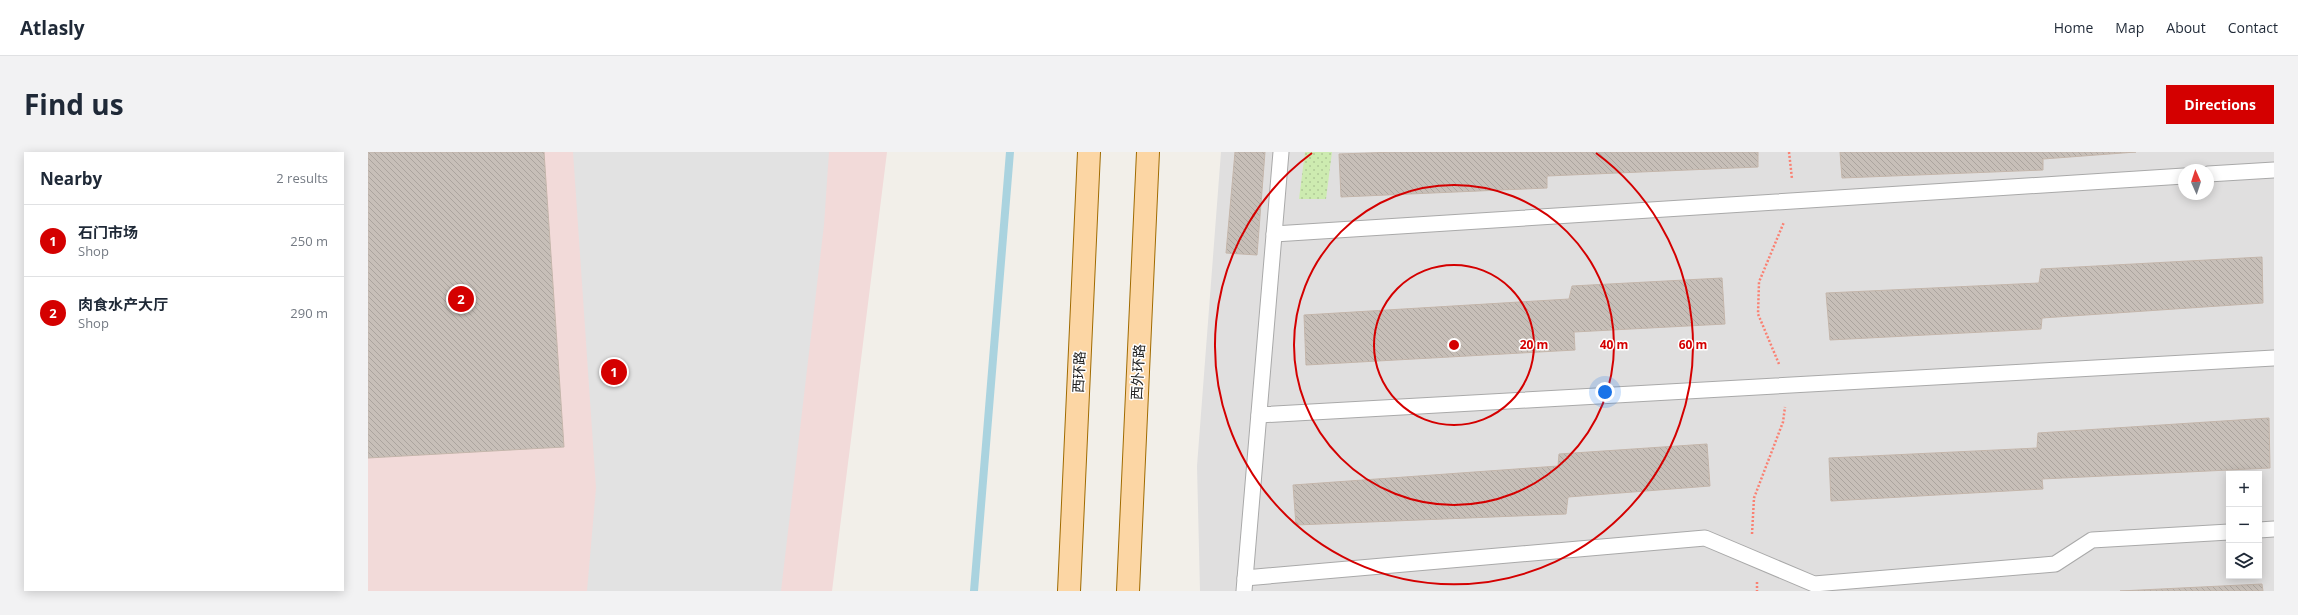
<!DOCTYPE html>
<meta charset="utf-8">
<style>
:root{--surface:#fff;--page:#f2f2f3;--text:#1f2937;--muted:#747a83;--line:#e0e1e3;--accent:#d40000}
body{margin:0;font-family:"Open Sans","Noto Sans SC",sans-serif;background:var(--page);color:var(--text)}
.controls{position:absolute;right:12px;bottom:12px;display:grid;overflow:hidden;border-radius:0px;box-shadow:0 2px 10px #0003}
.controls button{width:36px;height:36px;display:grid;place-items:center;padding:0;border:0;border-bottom:1px solid var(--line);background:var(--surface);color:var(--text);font:20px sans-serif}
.compass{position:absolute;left:1810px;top:12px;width:36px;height:36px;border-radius:50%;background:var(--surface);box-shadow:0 2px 10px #0003;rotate:357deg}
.you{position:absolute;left:1237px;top:240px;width:14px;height:14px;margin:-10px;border:3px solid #fff;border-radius:50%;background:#1a73e8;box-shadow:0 0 0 6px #1a73e833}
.badge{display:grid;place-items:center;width:26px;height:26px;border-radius:50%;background:var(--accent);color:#fff;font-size:13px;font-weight:700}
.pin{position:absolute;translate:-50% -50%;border:2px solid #fff;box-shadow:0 1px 4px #0006}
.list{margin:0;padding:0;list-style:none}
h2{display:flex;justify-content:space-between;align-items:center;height:52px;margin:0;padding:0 16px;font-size:17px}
h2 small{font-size:13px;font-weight:400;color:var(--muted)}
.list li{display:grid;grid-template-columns:26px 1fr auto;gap:12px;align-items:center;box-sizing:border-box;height:72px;padding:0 16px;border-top:1px solid var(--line)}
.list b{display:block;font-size:15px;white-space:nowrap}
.list p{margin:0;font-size:13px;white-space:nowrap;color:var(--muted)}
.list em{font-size:13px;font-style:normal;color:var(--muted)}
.icon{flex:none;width:22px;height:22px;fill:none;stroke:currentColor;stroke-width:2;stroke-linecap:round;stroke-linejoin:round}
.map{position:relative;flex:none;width:1906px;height:439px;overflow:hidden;border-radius:0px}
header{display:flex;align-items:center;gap:24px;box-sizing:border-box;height:56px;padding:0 20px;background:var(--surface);border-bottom:1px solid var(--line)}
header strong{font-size:19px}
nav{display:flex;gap:22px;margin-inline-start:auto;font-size:14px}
.intro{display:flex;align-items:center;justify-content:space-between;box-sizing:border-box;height:96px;padding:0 24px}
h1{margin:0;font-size:28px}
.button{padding:10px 18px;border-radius:0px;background:var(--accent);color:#fff;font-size:14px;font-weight:700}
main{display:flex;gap:24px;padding:0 24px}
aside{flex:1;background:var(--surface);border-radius:0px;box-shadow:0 2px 10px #0003}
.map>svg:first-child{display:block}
</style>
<header>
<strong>Atlasly</strong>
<nav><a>Home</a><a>Map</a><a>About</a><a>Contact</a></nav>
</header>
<div class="intro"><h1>Find us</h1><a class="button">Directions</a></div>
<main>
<aside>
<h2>Nearby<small>2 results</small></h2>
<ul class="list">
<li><span class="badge">1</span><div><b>石门市场</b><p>Shop</p></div><em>250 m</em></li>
<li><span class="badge">2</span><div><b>肉食水产大厅</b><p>Shop</p></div><em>290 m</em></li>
</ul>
</aside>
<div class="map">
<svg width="1906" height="439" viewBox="0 0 1906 439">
<defs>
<pattern id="garden-dots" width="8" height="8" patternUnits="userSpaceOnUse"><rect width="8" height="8" fill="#cdebb0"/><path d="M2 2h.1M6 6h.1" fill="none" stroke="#b0c997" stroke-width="1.8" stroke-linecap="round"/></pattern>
<pattern id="building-back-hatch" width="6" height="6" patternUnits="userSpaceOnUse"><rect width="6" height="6" fill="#c7bfb8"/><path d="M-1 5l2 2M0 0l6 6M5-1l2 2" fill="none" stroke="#aba49e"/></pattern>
</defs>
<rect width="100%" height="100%" fill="#f2efe9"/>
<!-- residential -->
<path fill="#e0dfdf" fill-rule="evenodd" d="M853 0H1906V439H832L829 314ZM1816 18H1840V42H1816ZM1861 322H1891V424H1861Z"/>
<!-- commercial -->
<polygon fill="#f2dad9" points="0,0 519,0 464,439 0,439"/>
<!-- garden -->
<polygon fill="url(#garden-dots)" points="937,0 964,0 958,47 931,47"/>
<!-- parking -->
<polygon fill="#e2e2e2" points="205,0 461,0 456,73 413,439 219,439 228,336"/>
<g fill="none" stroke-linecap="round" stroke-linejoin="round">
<!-- stream -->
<polyline stroke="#aad3df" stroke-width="8" points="606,439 642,0"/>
</g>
<!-- building -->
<g fill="url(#building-back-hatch)" stroke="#c4b6ab">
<polygon points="0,0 176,0 196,295 0,306"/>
<polygon points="867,0 897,0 889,103 858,101"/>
<polygon points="1029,0 1390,0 1390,15 1179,24 1179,36 973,45 971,2"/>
<polygon points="1472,0 1768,0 1675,7 1675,18 1474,26"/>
<polygon points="1894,105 1895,151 1674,166 1673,177 1462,188 1458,141 1671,131 1673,117"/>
<polygon points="1354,126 1357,172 1206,180 1207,198 938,213 936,163 1201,147 1204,134"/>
<polygon points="1901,266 1902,316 1674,327 1675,337 1463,349 1461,306 1669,296 1670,281"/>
<polygon points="1339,292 1342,334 1200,345 1198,362 928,373 925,333 1190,314 1191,302"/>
<polygon points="1894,432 1895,439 1752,439"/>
</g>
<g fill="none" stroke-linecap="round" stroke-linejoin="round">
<!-- lane casing -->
<g stroke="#a9a9a9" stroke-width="17">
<g id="lane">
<polyline points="1840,22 1906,18"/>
<polyline points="906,82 1816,24"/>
<polyline points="891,263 1906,206"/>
<polyline points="1891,378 1906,377"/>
<polyline points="877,426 1337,386 1446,432 1687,412 1724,388 1861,380"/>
<polyline points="876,439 913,0"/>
</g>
</g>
<!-- primary casing -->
<g stroke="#a06b00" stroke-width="24">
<g id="primary">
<polyline points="701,439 721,0"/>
<polyline points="760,439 780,0"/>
</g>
</g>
<!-- path -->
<g stroke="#fa8072" stroke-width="2.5" stroke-dasharray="2 2" stroke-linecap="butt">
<polyline points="1421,0 1424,27"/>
<polyline points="1411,212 1390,162 1391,130 1416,70"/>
<polyline points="1384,382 1386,346 1415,270 1417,255"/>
<polyline points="1389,430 1389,439"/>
</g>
<!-- lane -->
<use href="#lane" stroke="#fff" stroke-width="15"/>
<!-- primary -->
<use href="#primary" stroke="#fcd6a4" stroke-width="22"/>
</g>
<!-- distance rings -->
<g fill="none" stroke="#d40000" stroke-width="2">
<circle cx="1086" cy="193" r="80"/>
<circle cx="1086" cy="193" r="160"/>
<path d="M1228 1A239 239 0 1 1 944 1"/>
</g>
<g text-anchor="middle" stroke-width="3" stroke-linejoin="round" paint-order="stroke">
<!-- street labels -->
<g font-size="14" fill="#222" stroke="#fff">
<text transform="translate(711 220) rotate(-87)" y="5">西环路</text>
<text transform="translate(770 220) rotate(-87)" y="5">西外环路</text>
</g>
</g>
<circle cx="1086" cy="193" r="6" fill="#d40000" stroke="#fff" stroke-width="2"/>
<g font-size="12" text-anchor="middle" font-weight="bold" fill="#d40000" stroke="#fff" stroke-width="3" stroke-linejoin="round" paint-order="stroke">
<text x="1166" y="197">20 m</text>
<text x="1246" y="197">40 m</text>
<text x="1325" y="197">60 m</text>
</g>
</svg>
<div class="controls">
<button>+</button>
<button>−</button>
<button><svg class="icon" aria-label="layers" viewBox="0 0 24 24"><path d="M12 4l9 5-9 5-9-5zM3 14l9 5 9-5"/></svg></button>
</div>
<svg class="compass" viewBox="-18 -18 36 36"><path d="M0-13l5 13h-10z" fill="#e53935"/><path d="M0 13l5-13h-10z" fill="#747a83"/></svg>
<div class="you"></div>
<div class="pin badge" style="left:246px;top:220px">1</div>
<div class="pin badge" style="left:93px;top:147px">2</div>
</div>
</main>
